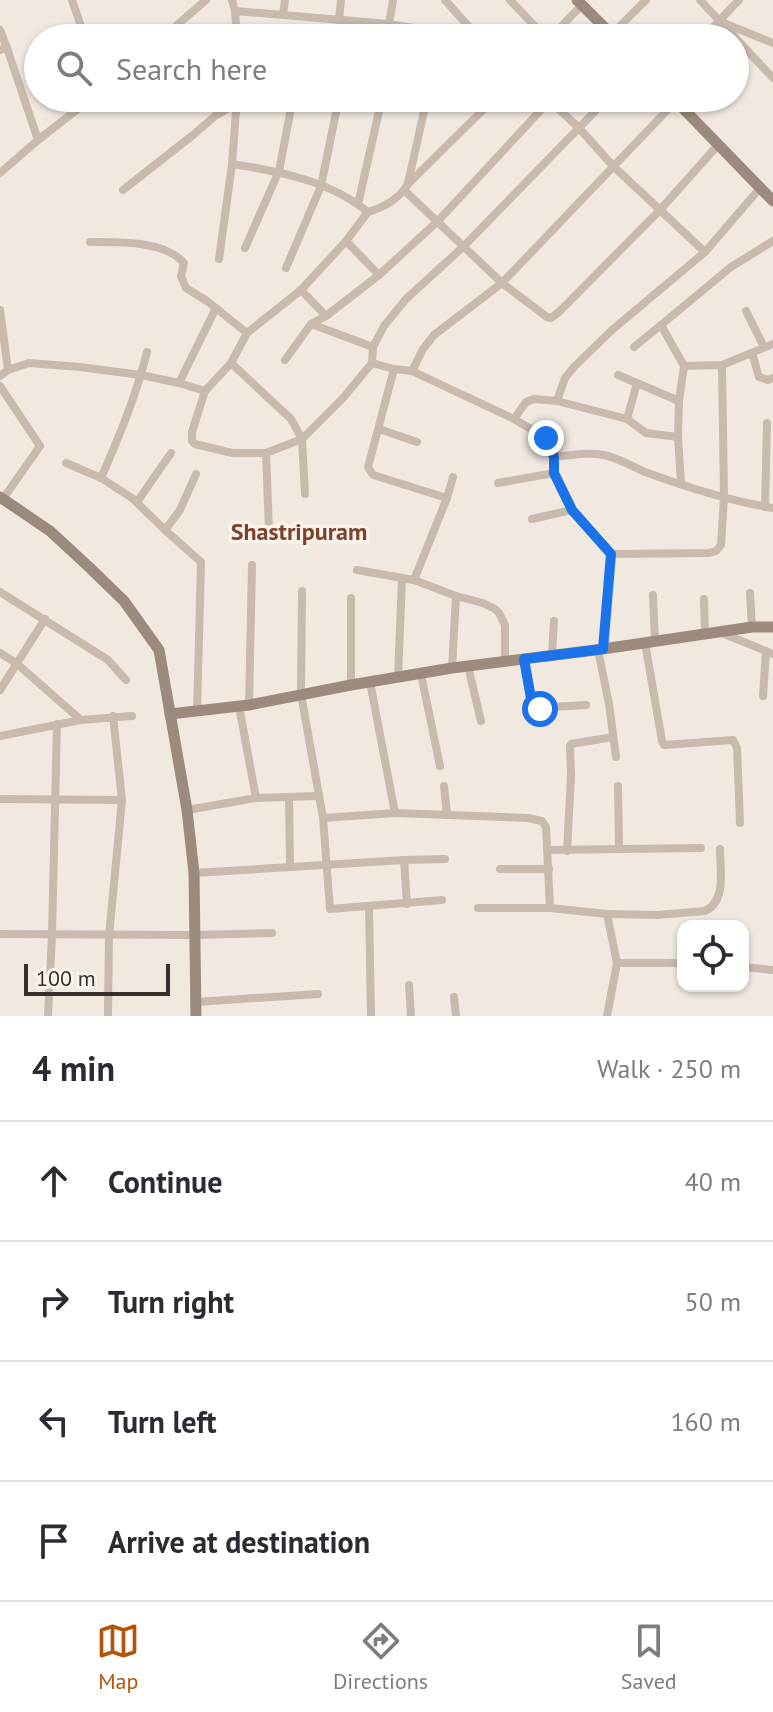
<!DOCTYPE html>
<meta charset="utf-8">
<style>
:root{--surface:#fff;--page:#f2f2f3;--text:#2b2b33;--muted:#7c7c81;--line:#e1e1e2;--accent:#b45309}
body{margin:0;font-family:"PT Sans",sans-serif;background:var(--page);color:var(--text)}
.controls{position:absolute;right:24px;bottom:24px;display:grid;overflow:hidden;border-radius:16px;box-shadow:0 2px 6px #0004}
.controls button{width:72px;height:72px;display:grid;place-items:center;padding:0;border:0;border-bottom:2px solid var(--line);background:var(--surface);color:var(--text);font:40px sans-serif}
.scale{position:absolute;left:24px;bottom:20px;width:146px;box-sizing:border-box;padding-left:8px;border:4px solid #372f2b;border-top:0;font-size:22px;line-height:28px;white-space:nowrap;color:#372f2b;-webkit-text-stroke:6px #f9f3ec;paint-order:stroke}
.stop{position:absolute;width:24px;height:24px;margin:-18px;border:6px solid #1a73e8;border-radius:50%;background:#fff}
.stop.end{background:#1a73e8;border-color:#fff;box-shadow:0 2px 8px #0008}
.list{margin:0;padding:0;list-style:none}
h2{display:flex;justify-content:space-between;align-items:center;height:104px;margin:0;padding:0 32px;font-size:34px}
h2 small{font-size:26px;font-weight:400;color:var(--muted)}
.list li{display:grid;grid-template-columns:52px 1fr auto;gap:24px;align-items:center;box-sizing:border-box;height:120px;padding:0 32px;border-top:2px solid var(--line)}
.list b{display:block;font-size:30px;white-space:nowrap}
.list em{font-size:26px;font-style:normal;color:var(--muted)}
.icon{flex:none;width:44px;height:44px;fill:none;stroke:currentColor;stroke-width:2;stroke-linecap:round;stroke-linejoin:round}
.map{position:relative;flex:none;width:773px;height:1016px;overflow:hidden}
.search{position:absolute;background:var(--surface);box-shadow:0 2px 6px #0004;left:24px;right:24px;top:24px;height:88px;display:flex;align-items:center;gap:20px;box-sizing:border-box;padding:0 28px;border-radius:44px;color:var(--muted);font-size:30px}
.sheet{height:584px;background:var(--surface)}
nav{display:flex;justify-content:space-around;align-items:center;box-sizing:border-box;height:112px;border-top:2px solid var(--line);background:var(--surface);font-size:22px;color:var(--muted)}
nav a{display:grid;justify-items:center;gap:4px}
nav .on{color:var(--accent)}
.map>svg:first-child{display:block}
</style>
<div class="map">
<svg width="773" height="1016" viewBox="0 0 773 1016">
<rect width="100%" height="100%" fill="#f1e9e0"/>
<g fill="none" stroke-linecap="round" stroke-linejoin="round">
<!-- street -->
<g stroke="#c8baad" stroke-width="8">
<polyline points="72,0 85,38"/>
<polyline points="232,0 235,11 237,38"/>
<polyline points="445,0 479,38"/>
<polyline points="510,0 546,38"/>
<polyline points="700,0 773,78"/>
<polyline points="235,11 389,24 475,38"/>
<polyline points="283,14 285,0"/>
<polyline points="339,20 341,0"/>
<polyline points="719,21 739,0"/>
<polyline points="389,24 393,0"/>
<polyline points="0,30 7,48"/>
<polyline points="610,36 646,0"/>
<polyline points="162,38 206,0"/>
<polyline points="550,38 582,5"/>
<polyline points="702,38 719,21 773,43"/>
<polyline points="0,50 7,48 38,140"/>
<polyline points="548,99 579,128 613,166 705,252"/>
<path d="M232 164C279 171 330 181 368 212 385 207 399 199 408 184L495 98"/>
<polyline points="0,173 38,140 92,98"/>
<polyline points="408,183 427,98"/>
<polyline points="123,190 193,135 215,116 237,103"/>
<polyline points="404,190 502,283 547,317 551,318 560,311 660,210 718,145"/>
<polyline points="358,204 382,98"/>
<polyline points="368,212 346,241 301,290 247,333 231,363 205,391 192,432 192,441 195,444 232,453 266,453 302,439 343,398 372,363 373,347 384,326 406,299 463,247 608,98"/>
<polyline points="346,241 379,275"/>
<path d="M90 242C118 242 164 240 184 263L181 276 186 288 207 301 247 333"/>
<polyline points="245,248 279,171 293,98"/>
<polyline points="219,259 232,164 237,98"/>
<polyline points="286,268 321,186 339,98"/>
<polyline points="301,290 326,316 379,275 438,221 552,98"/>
<polyline points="0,310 8,370 0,376"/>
<polyline points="746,311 764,347"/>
<polyline points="311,324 373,347"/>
<polyline points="661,325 731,267 773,241"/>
<polyline points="634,347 661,325 684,366 679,401 678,437 681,483"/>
<polyline points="752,353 759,377 768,380 773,378"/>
<polyline points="285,360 311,324 326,316"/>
<polyline points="231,363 291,419 302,439 305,494"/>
<polyline points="372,363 394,369 412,371 514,419 546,438 554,457 554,473 572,510 611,554"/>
<polyline points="684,366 722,365 773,344"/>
<polyline points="394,369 368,467 373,475 447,498 453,477"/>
<polyline points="8,370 29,363 80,367 141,375 179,383 205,391"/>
<polyline points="412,371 423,349 434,335 502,283 676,101"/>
<polyline points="618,375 679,401"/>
<polyline points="179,383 216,308"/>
<polyline points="0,386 40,446 3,499"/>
<polyline points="557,401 565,378 574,367 612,330 705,252 760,188"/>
<polyline points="514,419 526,402 534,399 557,401 627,419 646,433 678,437"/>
<polyline points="627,419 637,383"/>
<polyline points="379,429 417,442"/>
<polyline points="266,453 269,530"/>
<path d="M554 457C571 455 588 452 604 455 618 458 632 466 645 472 686 487 730 501 773 508"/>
<polyline points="66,463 101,478 132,498 165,530 201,562 197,712"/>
<path d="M101 478C119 437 136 396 147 352"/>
<polyline points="498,483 554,473"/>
<polyline points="137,502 171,453"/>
<polyline points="765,507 767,423"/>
<polyline points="532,519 572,510"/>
<polyline points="165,530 180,510 196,474"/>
<polyline points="357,570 414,580 456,596 483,603 495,609 499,613 505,625 505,662"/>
<polyline points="414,580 447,498"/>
<polyline points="302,591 301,694 323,818 330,909 442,900"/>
<polyline points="0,592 108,660 126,680"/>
<polyline points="750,593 752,627"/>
<polyline points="653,595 655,641"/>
<polyline points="351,598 351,685"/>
<polyline points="704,599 705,634"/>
<polyline points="722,633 773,654"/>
<polyline points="645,643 662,741 664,745 733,740 737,748 740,823"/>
<polyline points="603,649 611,554 709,553 716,551 721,545 724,497 722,365"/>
<polyline points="598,650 609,704 616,757"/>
<polyline points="0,653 16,663 81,720"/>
<polyline points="552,656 554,621"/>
<polyline points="524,659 530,694 535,708 586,705"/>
<polyline points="468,666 481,721"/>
<polyline points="452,668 456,596"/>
<polyline points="421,674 440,766"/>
<polyline points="398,677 402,579"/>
<polyline points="370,682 395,813"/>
<polyline points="0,690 45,619"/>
<polyline points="763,696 766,651"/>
<polyline points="249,705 252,565"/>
<polyline points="239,706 256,798"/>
<polyline points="0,736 81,720 132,716"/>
<polyline points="444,786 447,815"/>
<polyline points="618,786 619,849"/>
<polyline points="289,797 290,867"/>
<polyline points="0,799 122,800"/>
<polyline points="187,810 256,798 319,796"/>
<polyline points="323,818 395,813 528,818 542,821 546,827 550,908 607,914 617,963"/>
<polyline points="547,850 701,848"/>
<polyline points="567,851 571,776 570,746 571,744 613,737"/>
<polyline points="404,860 407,904"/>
<polyline points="500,869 549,869"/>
<polyline points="194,873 404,860 445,859"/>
<polyline points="369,907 371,1016"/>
<polyline points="478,908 550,908"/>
<path d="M607 914 657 915 705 911C727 901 720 869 720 849"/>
<polyline points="0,934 195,935 272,933"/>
<polyline points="743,967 773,970"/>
<polyline points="409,985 411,1016"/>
<polyline points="454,997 456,1016"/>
<polyline points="196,1002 318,994"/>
<polyline points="48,1016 52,935 57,724"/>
<polyline points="108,1016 109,936 122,800 113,716"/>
<polyline points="607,1016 617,963 683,963"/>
</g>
<!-- secondary -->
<g stroke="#9c8a7e" stroke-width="11">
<polyline points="577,0 615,38"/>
<polyline points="673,98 773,201"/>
<polyline points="0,497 50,531 89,567 124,601 159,650 187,810 194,873 196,1016"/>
<polyline points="170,714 249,705 351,685 452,668 603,649 752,627 773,627"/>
</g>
</g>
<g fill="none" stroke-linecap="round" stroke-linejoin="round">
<!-- route -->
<polyline stroke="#1a73e8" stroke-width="10" points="540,709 535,708 532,704 524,659 603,649 611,554 572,510 554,473 554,457 546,438"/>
</g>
<g text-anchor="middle" stroke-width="7" stroke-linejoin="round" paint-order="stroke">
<!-- neighbourhood labels -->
<g font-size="24" font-weight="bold" fill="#7e422b" stroke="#f9f3ec">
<text x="299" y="540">Shastripuram</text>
</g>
</g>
</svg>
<div class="controls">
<button><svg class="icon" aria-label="locate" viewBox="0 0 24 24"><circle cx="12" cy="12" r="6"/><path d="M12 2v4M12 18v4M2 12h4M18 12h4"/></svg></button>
</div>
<div class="scale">100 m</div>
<div class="stop" style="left:540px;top:709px"></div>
<div class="stop end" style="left:546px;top:438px"></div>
<div class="search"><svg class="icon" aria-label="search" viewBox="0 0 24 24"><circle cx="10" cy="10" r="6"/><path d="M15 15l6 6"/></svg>Search here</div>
</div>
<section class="sheet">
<h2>4 min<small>Walk · 250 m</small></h2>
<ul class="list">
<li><svg class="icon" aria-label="ahead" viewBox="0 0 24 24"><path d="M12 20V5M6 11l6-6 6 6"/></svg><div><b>Continue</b></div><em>40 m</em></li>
<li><svg class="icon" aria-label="right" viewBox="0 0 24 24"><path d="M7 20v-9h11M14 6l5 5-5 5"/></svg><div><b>Turn right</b></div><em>50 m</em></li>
<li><svg class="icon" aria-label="left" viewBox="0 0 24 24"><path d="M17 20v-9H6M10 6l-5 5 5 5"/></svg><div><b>Turn left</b></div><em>160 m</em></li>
<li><svg class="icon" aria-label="arrive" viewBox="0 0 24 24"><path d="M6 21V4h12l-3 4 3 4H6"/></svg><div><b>Arrive at destination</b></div></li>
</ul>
</section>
<nav>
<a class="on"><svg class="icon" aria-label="map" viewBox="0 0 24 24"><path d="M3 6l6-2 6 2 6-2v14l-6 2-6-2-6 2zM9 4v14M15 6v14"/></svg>Map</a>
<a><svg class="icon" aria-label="directions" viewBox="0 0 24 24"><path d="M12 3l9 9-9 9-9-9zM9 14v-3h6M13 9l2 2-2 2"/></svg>Directions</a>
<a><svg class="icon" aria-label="saved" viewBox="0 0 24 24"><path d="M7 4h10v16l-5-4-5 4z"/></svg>Saved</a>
</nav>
